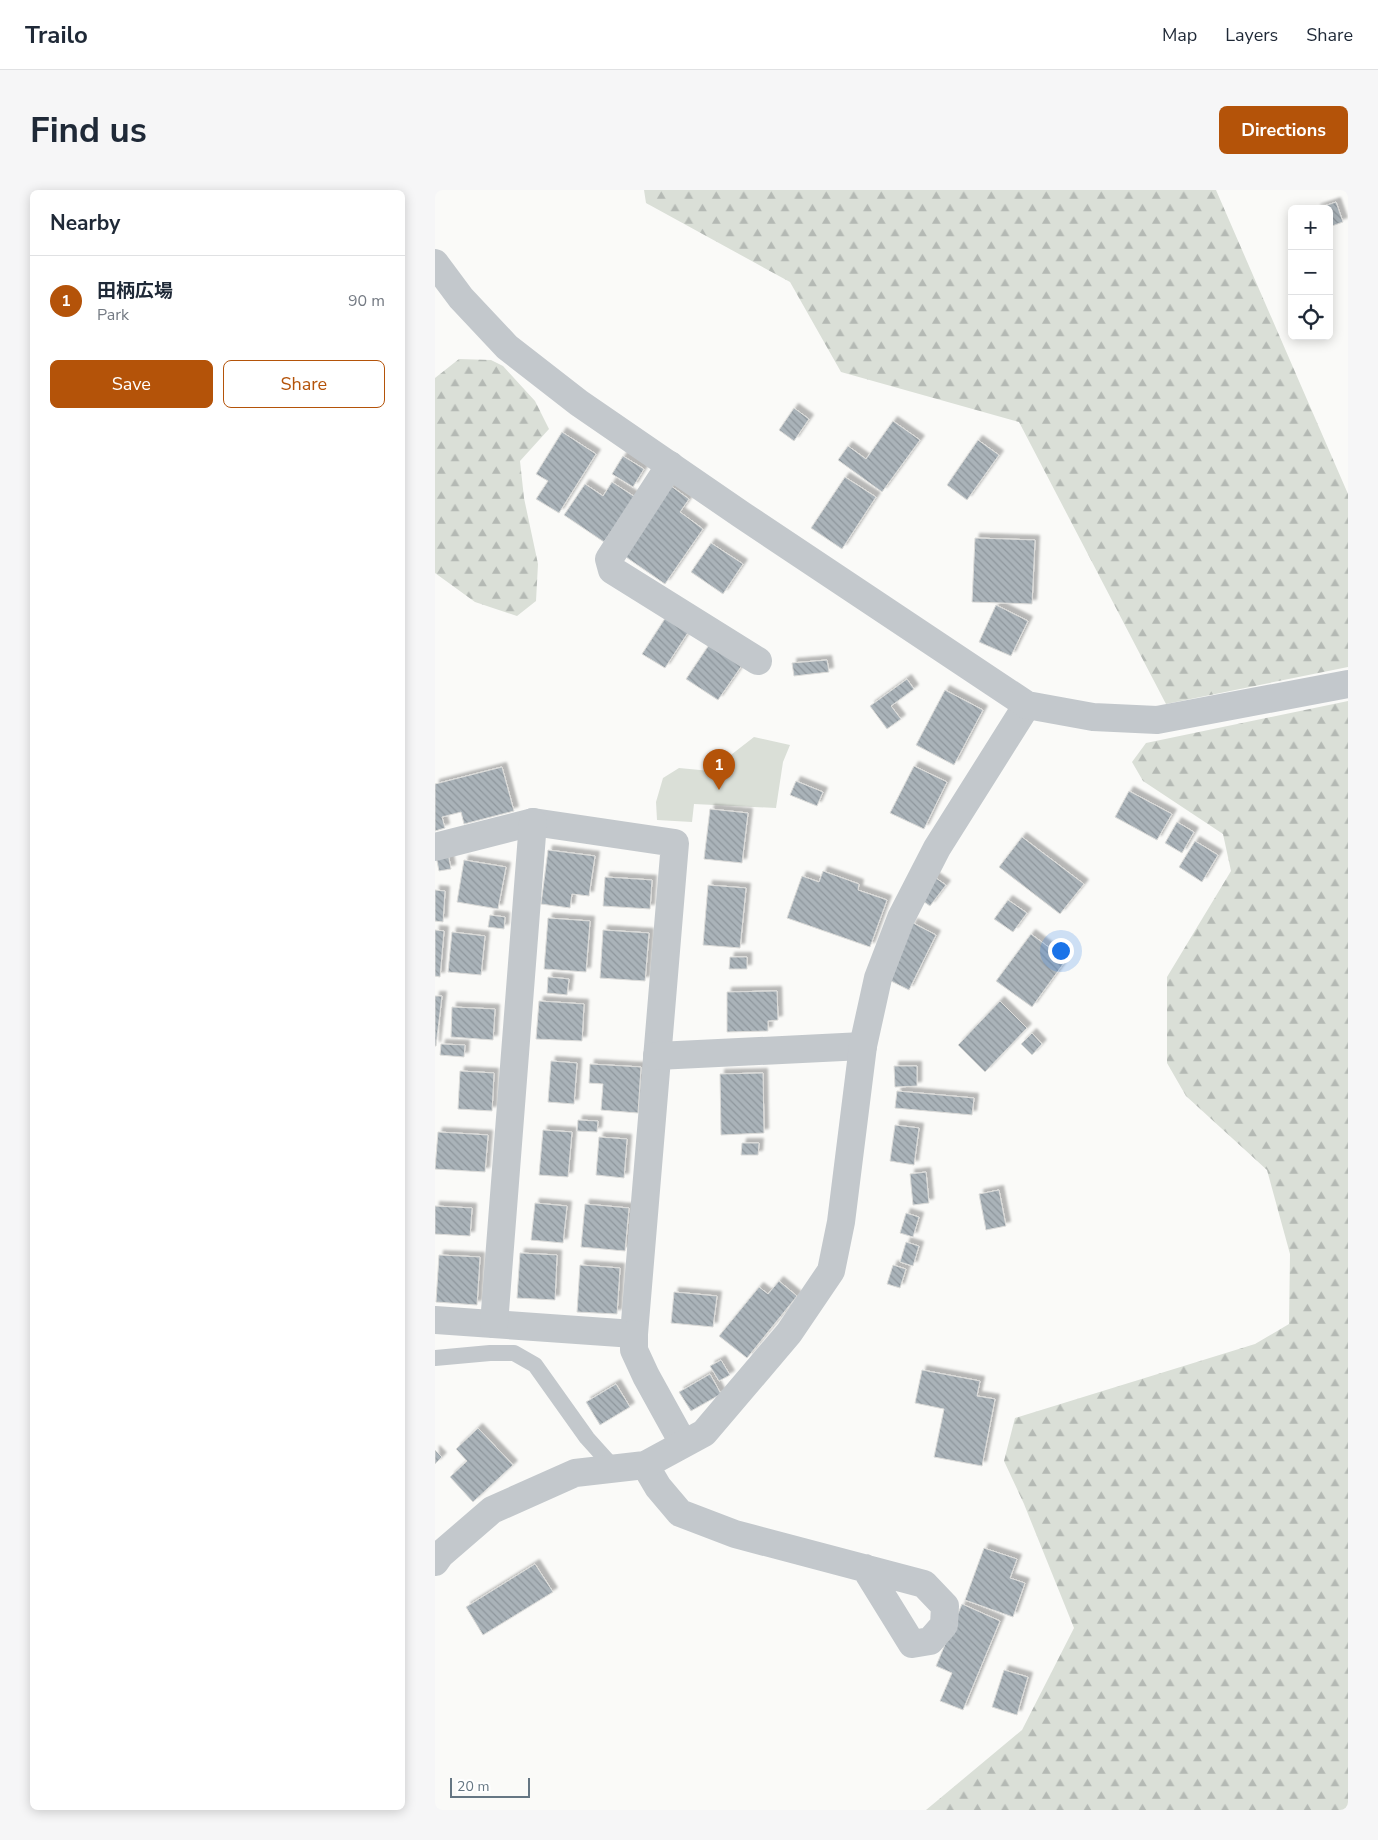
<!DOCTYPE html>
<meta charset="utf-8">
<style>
:root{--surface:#fff;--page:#f6f6f7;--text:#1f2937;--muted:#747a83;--line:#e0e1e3;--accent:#b45309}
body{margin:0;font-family:"Nunito Sans","Noto Sans JP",sans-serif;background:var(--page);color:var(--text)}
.controls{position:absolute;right:15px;top:15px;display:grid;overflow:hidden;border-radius:8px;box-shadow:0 2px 12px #0003}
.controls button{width:45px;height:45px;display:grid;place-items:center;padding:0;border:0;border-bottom:1px solid var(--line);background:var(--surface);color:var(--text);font:25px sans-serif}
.scale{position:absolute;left:15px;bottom:12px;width:80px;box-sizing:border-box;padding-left:5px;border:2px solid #657683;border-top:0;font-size:14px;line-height:18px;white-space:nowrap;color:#657683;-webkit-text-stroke:4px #fff;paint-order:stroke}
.you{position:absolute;left:625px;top:760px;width:18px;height:18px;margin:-12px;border:4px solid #fff;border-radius:50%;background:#1a73e8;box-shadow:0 0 0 8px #1a73e833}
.badge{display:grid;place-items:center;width:32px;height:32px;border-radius:50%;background:var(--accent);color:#fff;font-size:16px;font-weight:700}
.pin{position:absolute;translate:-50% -41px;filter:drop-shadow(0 1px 2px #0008)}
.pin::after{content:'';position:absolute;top:26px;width:18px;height:15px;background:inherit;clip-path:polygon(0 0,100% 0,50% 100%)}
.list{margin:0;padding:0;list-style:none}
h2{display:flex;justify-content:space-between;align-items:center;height:65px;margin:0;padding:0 20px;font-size:21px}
h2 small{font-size:16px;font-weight:400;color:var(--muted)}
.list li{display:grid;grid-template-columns:32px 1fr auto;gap:15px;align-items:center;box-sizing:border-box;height:90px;padding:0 20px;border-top:1px solid var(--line)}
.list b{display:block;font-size:19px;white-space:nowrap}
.list p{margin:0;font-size:16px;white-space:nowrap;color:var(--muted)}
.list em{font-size:16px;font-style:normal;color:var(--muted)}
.actions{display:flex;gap:10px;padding:15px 20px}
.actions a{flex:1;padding:11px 0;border:1px solid var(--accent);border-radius:8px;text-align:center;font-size:18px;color:var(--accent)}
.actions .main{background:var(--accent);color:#fff}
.icon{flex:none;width:28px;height:28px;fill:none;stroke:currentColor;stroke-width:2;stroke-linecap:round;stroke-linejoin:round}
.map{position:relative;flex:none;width:913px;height:1620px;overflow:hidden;border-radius:8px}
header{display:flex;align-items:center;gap:30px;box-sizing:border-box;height:70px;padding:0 25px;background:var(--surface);border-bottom:1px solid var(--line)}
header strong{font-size:24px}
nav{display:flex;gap:28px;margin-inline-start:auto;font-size:18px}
.intro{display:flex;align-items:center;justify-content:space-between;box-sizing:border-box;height:120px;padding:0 30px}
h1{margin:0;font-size:35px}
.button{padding:12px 22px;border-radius:8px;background:var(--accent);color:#fff;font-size:18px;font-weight:700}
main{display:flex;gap:30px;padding:0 30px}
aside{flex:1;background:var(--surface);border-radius:8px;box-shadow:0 2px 12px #0003}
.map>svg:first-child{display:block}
</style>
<header>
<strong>Trailo</strong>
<nav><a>Map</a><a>Layers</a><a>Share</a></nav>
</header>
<div class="intro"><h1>Find us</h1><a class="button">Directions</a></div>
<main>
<aside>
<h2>Nearby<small></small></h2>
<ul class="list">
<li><span class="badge">1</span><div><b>田柄広場</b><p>Park</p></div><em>90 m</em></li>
</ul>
<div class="actions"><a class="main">Save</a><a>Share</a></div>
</aside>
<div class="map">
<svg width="913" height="1620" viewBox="0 0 913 1620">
<defs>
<pattern id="forest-firs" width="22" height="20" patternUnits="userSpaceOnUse" patternTransform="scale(1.25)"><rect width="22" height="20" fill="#dadfd7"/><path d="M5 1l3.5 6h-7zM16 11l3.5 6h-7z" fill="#b4b9b4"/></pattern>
<pattern id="building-back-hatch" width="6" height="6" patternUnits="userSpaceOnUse" patternTransform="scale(1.25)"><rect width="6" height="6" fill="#aab3b9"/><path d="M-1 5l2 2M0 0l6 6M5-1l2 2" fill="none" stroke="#8e969c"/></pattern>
<filter id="shadow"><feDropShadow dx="4.5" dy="-4.5" stdDeviation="1" flood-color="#0004"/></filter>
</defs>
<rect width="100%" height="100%" fill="#fafaf8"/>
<!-- forest -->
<g fill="url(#forest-firs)">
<polygon points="209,0 781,0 913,304 913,477 731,514 584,232 406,182 355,92 211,13"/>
<polygon points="24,169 56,170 68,176 100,211 114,239 85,271 89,308 103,374 101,411 82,426 40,412 0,383 0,188"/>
<polygon points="913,511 913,1620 491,1620 587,1540 639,1438 589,1314 569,1271 580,1228 820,1154 854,1134 855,1064 832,980 751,906 732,873 732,787 796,681 788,644 708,591 697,572 711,553"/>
</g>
<!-- park -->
<polygon fill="#dadfd7" points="319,547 355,555 348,572 341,618 259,614 257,632 222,630 221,612 228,588 244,578 286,582 292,568"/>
<!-- building -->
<g fill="url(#building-back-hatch)" stroke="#dcdcda" filter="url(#shadow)">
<polygon points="901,12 908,32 894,37 894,19 881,19"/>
<polygon points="359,218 374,229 359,251 344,240"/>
<polygon points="458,231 485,250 447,302 403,270 413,256 431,269"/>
<polygon points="127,242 161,264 124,323 101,309 113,291 101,284"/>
<polygon points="543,250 564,265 532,310 512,295"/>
<polygon points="188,266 209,279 198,297 177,284"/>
<polygon points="410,287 441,307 407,359 376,338"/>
<polygon points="177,292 200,307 169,352 129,325 150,294 168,306"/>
<polygon points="236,296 254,309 245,322 268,339 230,394 188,365"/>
<polygon points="540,348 600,350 597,414 537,412"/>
<polygon points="276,353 308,374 288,404 256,382"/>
<polygon points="561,415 593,431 576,466 544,452"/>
<polygon points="231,427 254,441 230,478 207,464"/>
<polygon points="278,449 310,471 283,510 251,489"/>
<polygon points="392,470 394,482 359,486 357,473"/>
<polygon points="472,489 479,499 456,516 466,529 452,539 435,516"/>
<polygon points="510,500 548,520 519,575 481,555"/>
<polygon points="479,576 512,592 489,639 455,623"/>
<polygon points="67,577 79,621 29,634 26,622 7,627 10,638 0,641 0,594"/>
<polygon points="361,591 388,602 382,616 355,605"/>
<polygon points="694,601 737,624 722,650 680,627"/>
<polygon points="275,619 313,623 307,673 269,669"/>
<polygon points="742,632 759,642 747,663 730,653"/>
<polygon points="587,647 649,694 625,724 564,677"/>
<polygon points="760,651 783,665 767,692 744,677"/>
<polygon points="113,660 160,666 154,706 137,704 135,718 106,714"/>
<polygon points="13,663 16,679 4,681 1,666"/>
<polygon points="29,670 71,677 63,719 22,712"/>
<polygon points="388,681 424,694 423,700 452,710 435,757 352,728 367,686 384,692"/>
<polygon points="498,686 511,695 495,716 482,707"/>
<polygon points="170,687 217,690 215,719 168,716"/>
<polygon points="273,695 311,698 305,758 268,755"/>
<polygon points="0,700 10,701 8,732 0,731"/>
<polygon points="573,710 592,723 578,742 559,729"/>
<polygon points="55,725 70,727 69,739 53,737"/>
<polygon points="113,728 155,731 151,782 109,779"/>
<polygon points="478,733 501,745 474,800 450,788"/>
<polygon points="0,740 9,741 5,787 0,786"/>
<polygon points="168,740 214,743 210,791 165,788"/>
<polygon points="17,742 50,746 46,785 13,782"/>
<polygon points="596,744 631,770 597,817 561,791"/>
<polygon points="295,767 312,767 312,779 294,779"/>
<polygon points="113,787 134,789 132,805 112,803"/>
<polygon points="342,801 343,830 333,831 333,841 292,842 292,802"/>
<polygon points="0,806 7,806 1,856 0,856"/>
<polygon points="104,811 149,814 147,851 101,849"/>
<polygon points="565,811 592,838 550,882 523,855"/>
<polygon points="17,817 60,819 58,850 16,847"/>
<polygon points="597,843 607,854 597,865 586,854"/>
<polygon points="6,854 30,855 29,867 5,865"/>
<polygon points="116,871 142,873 139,914 113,912"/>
<polygon points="155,874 206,877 203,923 166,920 168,894 154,893"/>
<polygon points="459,876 482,876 482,896 460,897"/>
<polygon points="25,881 59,883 57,921 23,919"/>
<polygon points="328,883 329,943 286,945 285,884"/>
<polygon points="462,901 539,908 537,925 460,918"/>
<polygon points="143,930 163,931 162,942 142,941"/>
<polygon points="460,935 484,938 479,975 455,971"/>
<polygon points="108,940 137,942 133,987 104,985"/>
<polygon points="3,942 53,945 50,982 0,979"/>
<polygon points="164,947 192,949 189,988 161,985"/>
<polygon points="307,953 324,953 323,965 306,965"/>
<polygon points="491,982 494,1013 478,1015 475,984"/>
<polygon points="564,1000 571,1036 551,1040 544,1004"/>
<polygon points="100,1013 132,1016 128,1053 96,1050"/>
<polygon points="150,1014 194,1018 190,1061 146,1057"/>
<polygon points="0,1016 37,1018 35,1046 0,1044"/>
<polygon points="471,1023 484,1027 478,1047 465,1043"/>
<polygon points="471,1052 484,1056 478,1076 465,1072"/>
<polygon points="85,1063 122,1065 120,1110 82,1108"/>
<polygon points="4,1065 45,1067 42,1115 1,1112"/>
<polygon points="145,1075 185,1078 182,1124 142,1122"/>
<polygon points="458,1075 471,1079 465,1098 452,1094"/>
<polygon points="344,1091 362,1106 312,1168 284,1146 324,1097 333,1104"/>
<polygon points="239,1102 282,1106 278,1137 236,1133"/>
<polygon points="286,1170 295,1185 284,1191 275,1176"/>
<polygon points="487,1180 545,1191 542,1206 560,1209 547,1276 499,1267 509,1219 480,1213"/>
<polygon points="275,1184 286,1204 256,1221 244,1202"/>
<polygon points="181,1194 195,1217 165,1235 151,1212"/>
<polygon points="43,1238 78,1275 38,1312 15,1287 32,1271 21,1259"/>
<polygon points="0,1260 7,1267 0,1274"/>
<polygon points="549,1358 582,1369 575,1388 590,1393 578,1427 530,1410"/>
<polygon points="100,1374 118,1402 48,1445 31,1417"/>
<polygon points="527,1414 565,1431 528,1520 505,1511 517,1483 501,1476"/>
<polygon points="569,1480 593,1487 582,1525 557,1517"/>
</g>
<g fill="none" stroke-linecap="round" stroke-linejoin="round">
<!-- service -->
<polyline stroke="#c3c8cc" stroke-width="16" points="0,1168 55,1163 79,1163 100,1175 152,1248 179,1278"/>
<!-- minor -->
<g stroke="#c3c8cc" stroke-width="28">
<polyline points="235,275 174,369 177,380 323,471"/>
<polyline points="0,657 98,632 240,653 199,1144 0,1130"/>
<polyline points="222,866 428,856"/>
<polyline points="59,1134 98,632"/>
<polyline points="199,1144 199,1160 211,1186 248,1253"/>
<polyline points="210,1275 223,1297 245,1323 300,1344 489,1394 510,1416 509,1435 495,1451 477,1454 430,1378"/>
<polyline points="0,1372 5,1365 57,1320 140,1283 210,1275 269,1243 354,1143 396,1081 406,1032 428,856 443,788 466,728 502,658 592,515"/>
</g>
<!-- tertiary -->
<polyline stroke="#c3c8cc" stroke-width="28" points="0,73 26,108 72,157 144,213 307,325 592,515 658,527 722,530 913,494"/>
</g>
</svg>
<div class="controls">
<button>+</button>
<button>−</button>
<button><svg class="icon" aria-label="locate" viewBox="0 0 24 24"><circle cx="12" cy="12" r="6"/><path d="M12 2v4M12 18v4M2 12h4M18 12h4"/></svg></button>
</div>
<div class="scale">20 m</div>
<div class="you"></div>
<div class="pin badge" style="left:284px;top:600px">1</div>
</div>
</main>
